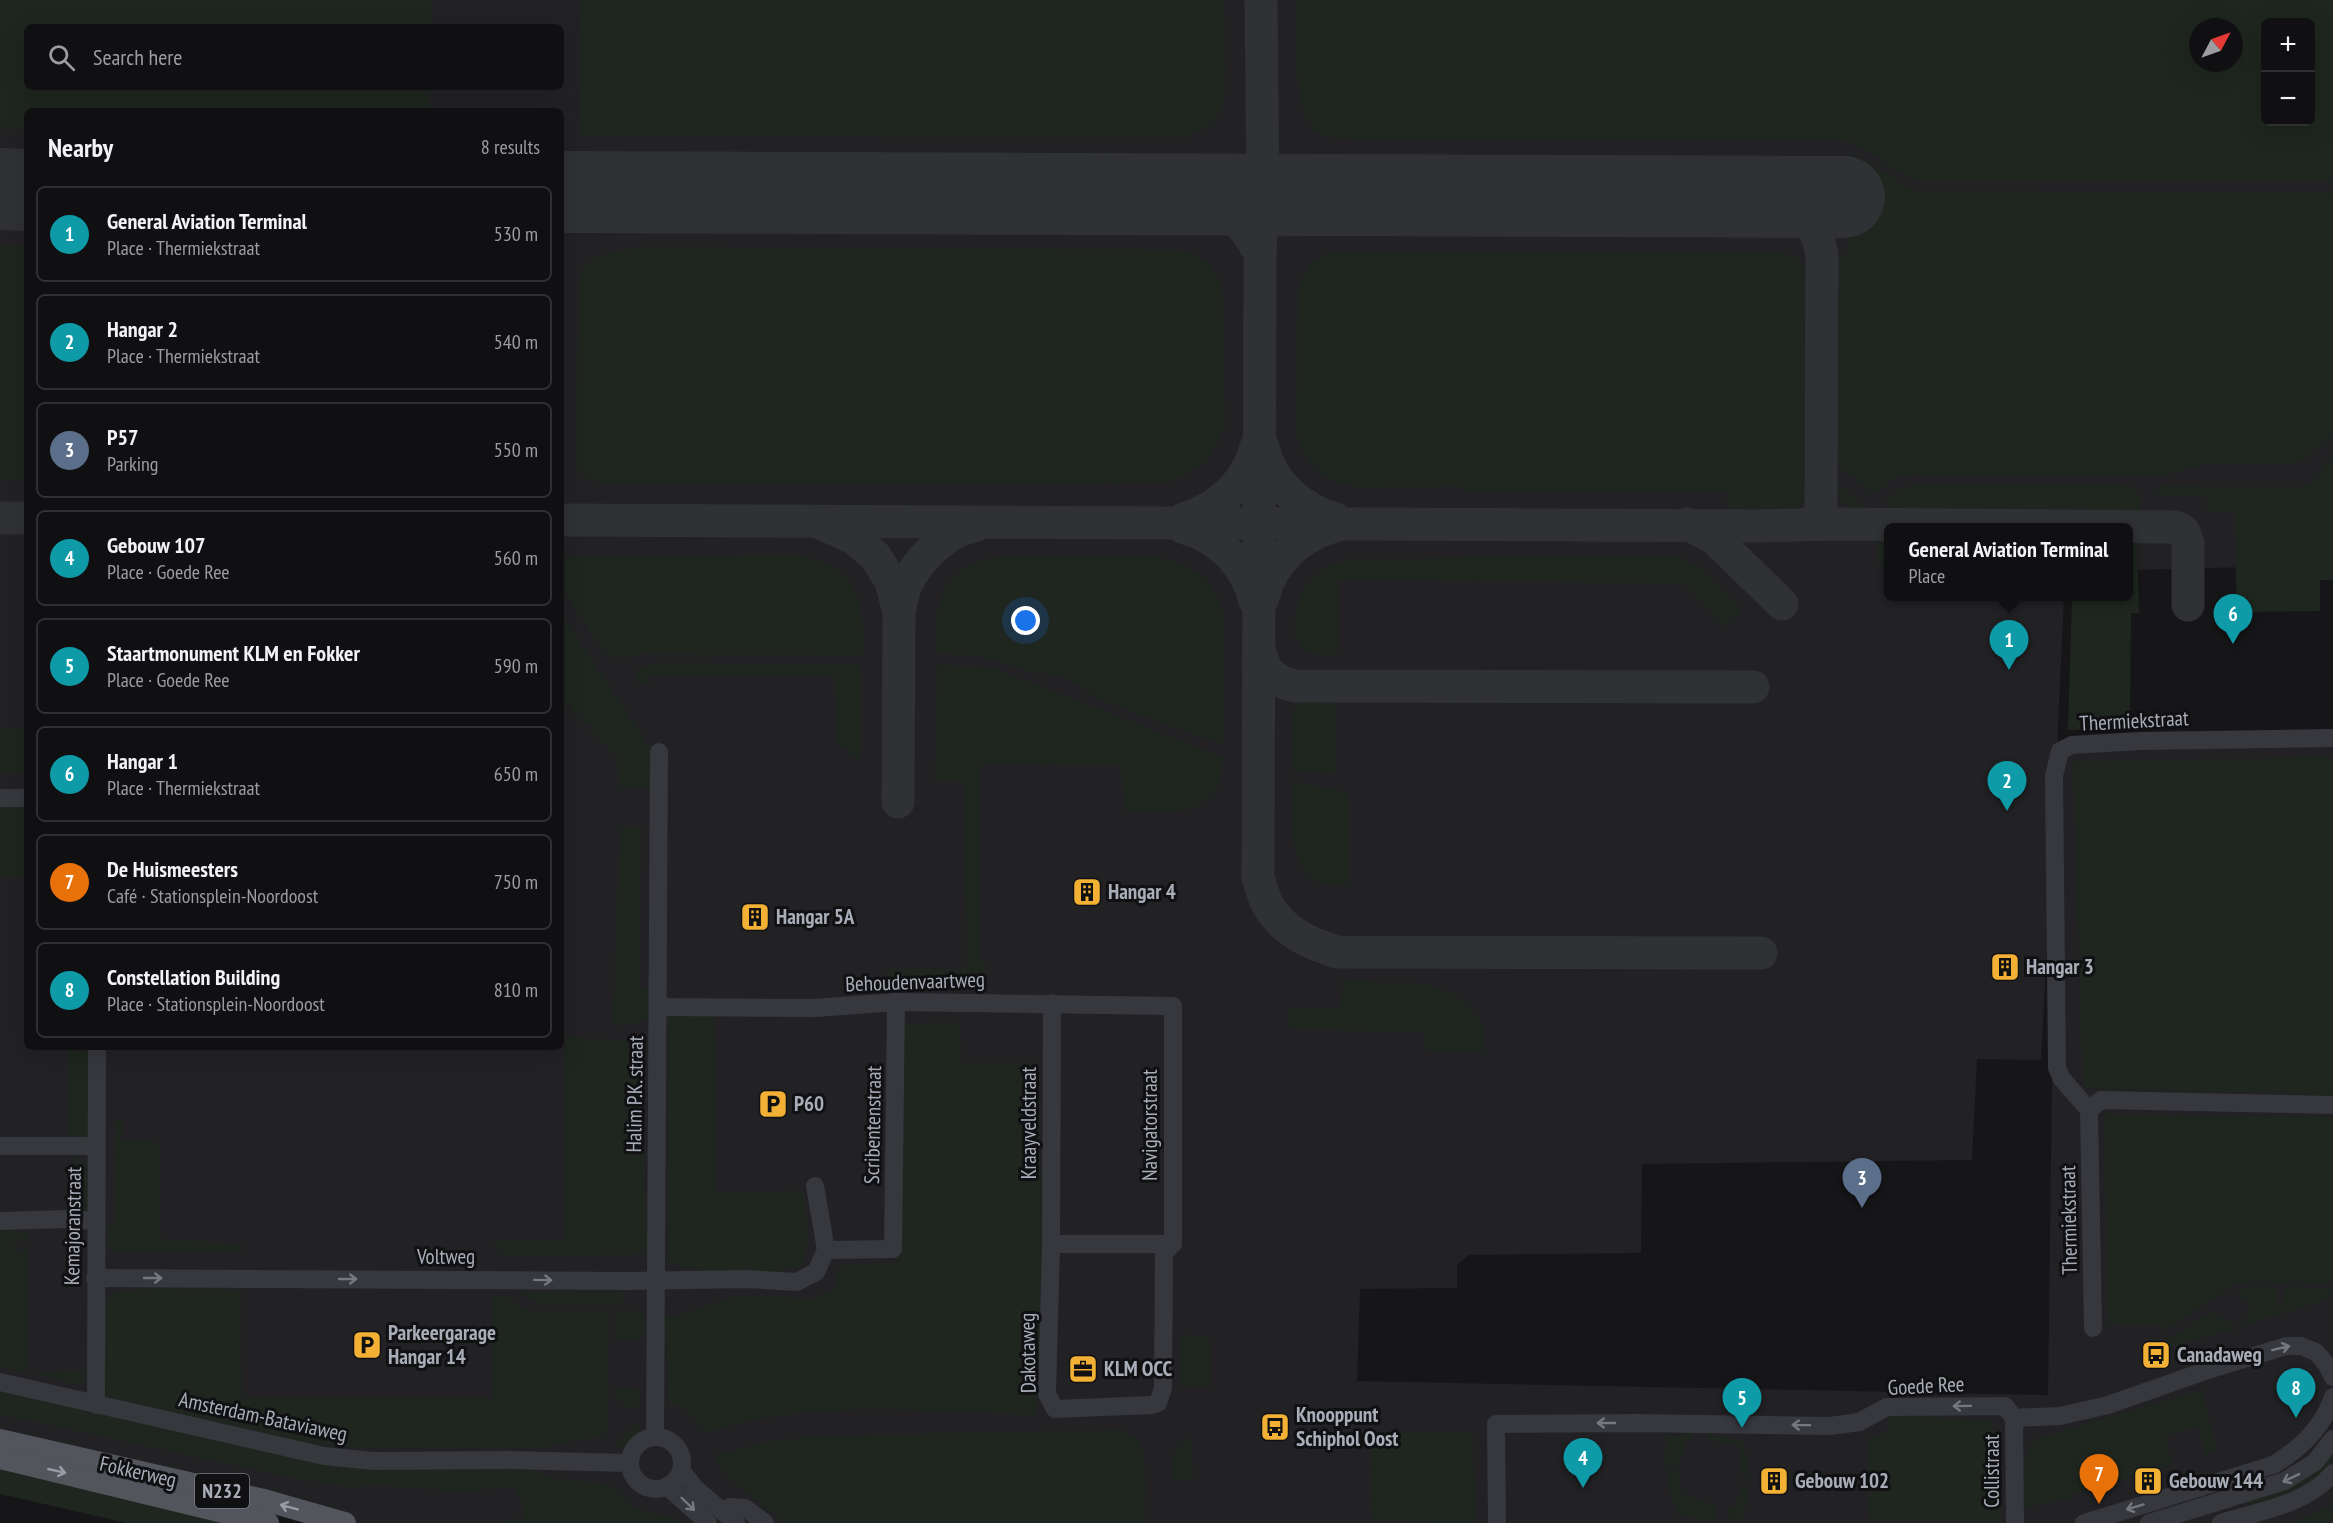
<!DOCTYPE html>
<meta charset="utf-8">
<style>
:root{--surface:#101012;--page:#19191b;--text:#f1f3f6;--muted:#9c9d9f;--line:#303032;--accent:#f2b134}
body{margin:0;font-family:"PT Sans Narrow",sans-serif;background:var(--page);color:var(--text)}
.controls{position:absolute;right:18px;top:18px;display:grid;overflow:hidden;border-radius:9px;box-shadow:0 6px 24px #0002}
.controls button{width:54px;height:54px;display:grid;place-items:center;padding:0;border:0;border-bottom:2px solid var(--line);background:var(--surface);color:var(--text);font:30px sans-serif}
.compass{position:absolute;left:2189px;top:18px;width:54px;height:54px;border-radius:50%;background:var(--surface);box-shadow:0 6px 24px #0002;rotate:49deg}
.you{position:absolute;left:1026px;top:621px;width:21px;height:21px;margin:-15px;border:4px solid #fff;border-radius:50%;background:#1a73e8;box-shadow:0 0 0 9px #1a73e833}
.badge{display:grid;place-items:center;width:39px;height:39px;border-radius:50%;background:var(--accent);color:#fff;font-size:20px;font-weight:700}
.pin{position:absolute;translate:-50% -50px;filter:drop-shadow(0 2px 3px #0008)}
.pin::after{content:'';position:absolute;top:32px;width:21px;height:18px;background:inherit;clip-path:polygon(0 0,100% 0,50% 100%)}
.popup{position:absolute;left:1884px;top:523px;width:249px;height:78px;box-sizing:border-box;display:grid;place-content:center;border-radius:9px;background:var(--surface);filter:drop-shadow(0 2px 4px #0005);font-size:20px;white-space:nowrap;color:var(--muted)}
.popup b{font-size:22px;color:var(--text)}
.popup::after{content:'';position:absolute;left:50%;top:100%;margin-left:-12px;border:12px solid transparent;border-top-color:var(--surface)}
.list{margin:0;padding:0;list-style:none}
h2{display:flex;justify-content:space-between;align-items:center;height:78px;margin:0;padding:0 24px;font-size:26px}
h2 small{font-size:20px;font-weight:400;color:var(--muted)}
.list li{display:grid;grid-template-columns:39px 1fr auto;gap:18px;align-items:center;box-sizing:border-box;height:96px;margin:0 12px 12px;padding:0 12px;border:2px solid var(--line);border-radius:9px}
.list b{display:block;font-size:22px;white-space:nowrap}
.list p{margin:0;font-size:20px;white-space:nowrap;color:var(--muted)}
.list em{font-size:20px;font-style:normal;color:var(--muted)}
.icon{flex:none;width:33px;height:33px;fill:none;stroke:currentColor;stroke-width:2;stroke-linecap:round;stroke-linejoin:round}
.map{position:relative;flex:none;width:2333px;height:1523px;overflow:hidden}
.search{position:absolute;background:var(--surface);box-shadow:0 6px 24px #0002;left:24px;top:24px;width:540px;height:66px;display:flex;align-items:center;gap:15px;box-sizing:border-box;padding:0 21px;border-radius:9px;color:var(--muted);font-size:22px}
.panel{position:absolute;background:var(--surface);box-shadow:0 6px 24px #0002;left:24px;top:108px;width:540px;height:942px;border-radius:9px}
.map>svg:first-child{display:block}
</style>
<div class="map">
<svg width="2333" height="1523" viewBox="0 0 2333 1523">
<rect width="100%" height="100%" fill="#161618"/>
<!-- built -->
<path fill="#222225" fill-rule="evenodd" d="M0 0H2333V565L2129 570V528H1889V596L2064 597 2057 747 2333 744V1523H338L0 1438ZM2266 22H2310V122H2266ZM27 27H561V87H27ZM2198 27H2234V63H2198ZM27 111H561V1047H27ZM2056 768 2048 1395 1357 1381 1360 1289 1457 1288V1265L1469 1255 1641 1253 1642 1164 1972 1160 1977 1059 2041 1060Z"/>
<!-- green -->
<g fill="#1e261f" fill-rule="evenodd">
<polygon points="0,0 431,0 431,27 27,27 27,87 430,87 430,111 27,111 27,129 0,129"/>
<path d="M580 0H1224C1224 23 1230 97 1220 113 1211 127 1200 132 1186 137L579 136Z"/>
<path d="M1297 0H2333V182H1921C1897 177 1873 149 1847 141L1335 138C1330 137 1322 135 1317 132 1291 112 1297 32 1297 0ZM2310 22V122H2266V22ZM2198 27H2234V63H2198Z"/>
<polygon points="1849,155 1862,158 1913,190 1921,191 2333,193 2333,431 2331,437 2302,460 2295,464 2204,464 2159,477 1907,474 1889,481 1874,495 1836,463 1839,255 1849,254"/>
<rect x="0" y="246" width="27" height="233"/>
<path d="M647 247 1177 250C1204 254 1209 262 1222 285L1225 427 1207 460 1188 474 1169 482 605 483C592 480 580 478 576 464L579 273C594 251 622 250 647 247Z"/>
<path d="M1343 252 1779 253C1796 257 1803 257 1807 276V496L1795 509 1788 510H1727L1726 492 1467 491 1459 486 1362 487 1340 484 1320 472 1304 455 1297 434 1298 288 1307 267 1325 254Z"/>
<polygon points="2333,454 2333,580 2320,580 2320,611 2237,612 2234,511 2207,511 2206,496 2151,495 2160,486 2303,487 2317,476"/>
<path d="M1837 483 1862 505 1864 509C1846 508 1838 502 1837 483Z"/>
<path d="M1914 484 2131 486 2141 495V510H1894L1885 503C1892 492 1902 489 1914 484Z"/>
<rect x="1878" y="541" width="11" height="24"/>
<polygon points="2129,542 2137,545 2139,613 2131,613 2130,729 2068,730 2072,597 2129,596"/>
<path d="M793 554C857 566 865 596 863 655L641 654 620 658 611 657 603 650 561 589V558Z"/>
<path d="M1673 556C1703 561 1722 590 1742 610L1724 627 1689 588 1681 583 1338 580V655C1328 654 1314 656 1306 651 1284 638 1298 592 1312 578 1323 568 1336 563 1350 559Z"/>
<path d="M1002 557H1157C1195 563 1216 581 1224 619L1223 745 1099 699 1078 683 1059 675 1033 673 981 656 936 653C935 600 941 564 1002 557Z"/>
<polygon points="561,614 653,752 651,789 619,788 617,752 608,753 608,743 599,743 599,734 591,734 590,724 581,724 581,715 572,715 572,706 563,706 561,697"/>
<path d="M657 663 861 665V761L837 744 834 675H649V683L633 682C636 669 644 665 657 663Z"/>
<path d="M938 665 984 667 1001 671 1222 757C1222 766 1223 777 1219 785 1204 819 1154 811 1124 810L1121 766 980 764V961L985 962V984L886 985 887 969H967L964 782 935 781Z"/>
<polygon points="1307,696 1336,696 1336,774 1293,771 1294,708 1297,703"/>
<rect x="0" y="729" width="27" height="45"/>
<polygon points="2333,757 2333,1095 2083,1088 2073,762"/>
<path d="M1293 781 1349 793V885C1343 885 1336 886 1330 885 1283 876 1293 815 1293 781Z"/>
<rect x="0" y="805" width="27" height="72"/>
<polygon points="620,827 641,827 639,989 649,989 649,1016 639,1023 613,1025"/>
<polygon points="1343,981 1427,984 1454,994 1471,1008 1484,1027 1485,1053 1425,1050 1424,1032 1289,1029 1289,1008 1341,1009"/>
<path d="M668 1014H714L715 1193 805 1191 807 1237 804 1264C782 1276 685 1277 668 1259Z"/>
<path d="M960 1023 961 1063H1038L1042 1245 1037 1415C947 1412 841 1402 753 1420 737 1423 721 1429 705 1433 696 1418 685 1407 668 1403L665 1316 680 1315 741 1295 815 1299 837 1286 838 1266 898 1262 901 1230 905 1024Z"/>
<polygon points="566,1037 643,1042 646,1227 650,1254 503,1256 495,1247 494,1241 563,1240"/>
<polygon points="68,1047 89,1047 88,1138 68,1133"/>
<polygon points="2105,1114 2333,1117 2333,1283 2236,1283 2165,1330 2165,1326 2107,1325"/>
<polygon points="115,1120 122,1120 122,1141 159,1142 159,1239 241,1244 242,1253 117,1252 109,1245 107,1229 114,1228"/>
<polygon points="74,1155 86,1164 88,1213 76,1211"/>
<polygon points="0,1231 28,1232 27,1244 22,1243 22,1237 14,1238 15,1254 21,1254 23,1249 28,1248 27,1373 0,1367"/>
<polygon points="2245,1287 2276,1287 2278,1289 2278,1311 2282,1310 2284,1287 2332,1288 2332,1294 2319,1304 2317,1303 2240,1326 2250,1309 2248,1302 2238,1294"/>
<polygon points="152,1289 241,1290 242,1398 493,1398 493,1296 503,1295 528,1311 609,1313 607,1430 602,1437 569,1441 549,1447 395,1448 339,1447 298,1442 113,1398 102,1391 104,1300 117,1291"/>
<polygon points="520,1293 624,1294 625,1298 618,1305 541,1305"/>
<polygon points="619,1311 643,1311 642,1339 615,1339 615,1315"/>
<polygon points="2210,1312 2233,1325 2235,1329 2165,1348 2166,1342"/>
<polygon points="1186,1335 1210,1337 1210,1386 1182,1386 1181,1339"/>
<polygon points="88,1370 85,1382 81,1386 30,1372"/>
<path d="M0 1389 236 1444 519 1468 559 1479 608 1484C620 1489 626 1503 638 1509 652 1517 672 1512 684 1523H486L524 1518 521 1497 513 1487 462 1492 380 1485 351 1487 303 1480 0 1414Z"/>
<polygon points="614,1389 640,1390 639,1407 627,1408 614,1395"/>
<polygon points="2202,1390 2217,1451 2206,1455 2197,1427 2165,1436 2173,1465 2071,1495 2071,1498 2023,1508 2026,1455 2029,1448 2039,1438"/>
<polygon points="1889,1416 1991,1420 1991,1428 2002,1438 2001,1522 1870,1521 1869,1437 1883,1435 1889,1430"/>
<path d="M642 1422C638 1436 627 1446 613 1450L626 1431Z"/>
<path d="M1120 1430C1124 1432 1130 1433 1133 1436 1151 1450 1145 1501 1145 1523H786L726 1476 715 1456 761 1443 816 1436Z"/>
<polygon points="1370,1432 1473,1433 1475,1523 1371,1521"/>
<polygon points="1691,1433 1694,1438 1686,1441 1678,1464 1677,1466 1666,1466 1664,1464 1667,1437"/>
<polygon points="1709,1433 1744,1442 1749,1475 1747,1477 1742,1475 1739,1446 1708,1440"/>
<path d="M1191 1437 1193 1479 1173 1481C1173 1463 1169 1443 1191 1437Z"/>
<path d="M2333 1449C2333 1454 2333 1460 2332 1464 2322 1491 2275 1499 2251 1507L2247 1502Z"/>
<polygon points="0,1468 237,1523 127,1523 0,1494"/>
<polygon points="1667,1470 1678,1470 1681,1492 1697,1501 1715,1504 1716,1519 1697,1519 1678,1514 1670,1493"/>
<polygon points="1747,1483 1749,1495 1743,1518 1731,1520 1728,1507 1736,1506 1741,1485"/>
<polygon points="2333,1503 2333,1523 2287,1523 2329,1508"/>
</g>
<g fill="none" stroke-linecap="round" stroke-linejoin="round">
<!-- taxiway -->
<g stroke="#303135" stroke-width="33">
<path d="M1261 0 1263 195 1260 254 1258 877C1261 886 1263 897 1268 905 1283 932 1309 943 1337 952L1761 953"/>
<path d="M1197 195C1229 210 1244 223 1260 254"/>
<path d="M1773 197C1800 212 1817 223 1822 255L1821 512 1815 521 1806 524"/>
<path d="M1263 447C1271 483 1300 508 1335 519"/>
<polyline points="0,518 27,518"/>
<path d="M1183 519C1218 509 1247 483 1256 447"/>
<polyline points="561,520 1759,526 1836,524 2172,527 2179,528 2184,532 2188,543 2188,605"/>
<polyline points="822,524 854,538 875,556 891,581 899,613 898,802"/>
<polyline points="1687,524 1714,538 1782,604"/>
<path d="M1182 527C1219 537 1246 564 1255 601"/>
<path d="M1263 598C1271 562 1300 536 1335 526"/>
<path d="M899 613C901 604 902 593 906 585 919 558 946 531 977 525"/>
<path d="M1259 648C1263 670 1273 682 1296 686L1753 687"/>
</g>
<!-- runway -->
<g stroke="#303135" stroke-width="82">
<polyline points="0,189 27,190"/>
<polyline points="561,192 1844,197"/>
</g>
<!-- minor -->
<g stroke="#37383d" stroke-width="18">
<polyline points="0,798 27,798"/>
<polyline points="1052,1003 1051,1244 1047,1394 1055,1409 1152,1405 1158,1403 1163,1388 1164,1253 1173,1244"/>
<polyline points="658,1007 815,1008 896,1002 1173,1006 1173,1244"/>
<polyline points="2089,1110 2101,1100 2333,1105"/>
<polyline points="0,1146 96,1146"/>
<polyline points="0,1221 67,1219 95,1221"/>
<polyline points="1051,1244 1173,1244"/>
<polyline points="826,1250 893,1249 896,1002"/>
<polyline points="95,1278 629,1281 747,1279 797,1282 816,1272 826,1250 815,1186"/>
<polyline points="2093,1328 2089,1110 2062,1079 2057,1068 2054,776 2060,751 2072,745 2140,741 2333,738"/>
<polyline points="0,1382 324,1456 373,1461 506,1460 630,1463"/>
<polyline points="96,1405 97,1047"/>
<polyline points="2014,1418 2060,1416 2108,1405 2205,1371 2286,1346 2301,1346 2316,1352 2327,1365 2333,1377"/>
<polyline points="2014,1418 2015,1523"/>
<polyline points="655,1437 659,752"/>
<circle cx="656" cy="1463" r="26"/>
<polyline points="681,1470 694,1487 736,1523"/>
<polyline points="667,1486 708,1523"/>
<polyline points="730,1507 745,1508 765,1523"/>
<polyline points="1497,1523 1496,1424 1637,1423 1830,1426 1859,1422 1887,1407 2005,1406 2014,1418"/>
<path d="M2084 1523 2273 1465C2300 1449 2323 1427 2333 1397"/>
<polyline points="2149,1523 2285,1481 2315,1462 2333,1439"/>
<path d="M2221 1523C2259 1511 2306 1505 2333 1473"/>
</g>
<!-- major -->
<g stroke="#53555c" stroke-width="22">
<polyline points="0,1440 264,1500 345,1523"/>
<polyline points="0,1458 268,1523"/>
</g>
</g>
<!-- one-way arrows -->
<defs><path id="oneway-shaft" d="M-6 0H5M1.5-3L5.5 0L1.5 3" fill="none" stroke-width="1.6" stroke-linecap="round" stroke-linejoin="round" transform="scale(1.5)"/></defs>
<g stroke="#757881">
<use href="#oneway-shaft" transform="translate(153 1278)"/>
<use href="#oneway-shaft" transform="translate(348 1279)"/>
<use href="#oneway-shaft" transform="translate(543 1280) rotate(1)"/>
<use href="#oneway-shaft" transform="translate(2281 1348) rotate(-14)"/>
<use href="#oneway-shaft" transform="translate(1962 1406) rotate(179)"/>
<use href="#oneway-shaft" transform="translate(1606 1423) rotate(180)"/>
<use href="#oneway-shaft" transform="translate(1801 1425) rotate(-179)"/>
<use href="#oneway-shaft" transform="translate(2291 1478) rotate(154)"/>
<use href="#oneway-shaft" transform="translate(688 1504) rotate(44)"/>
<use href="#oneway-shaft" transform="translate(2135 1507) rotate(163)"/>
</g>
<g stroke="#979ba6">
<use href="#oneway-shaft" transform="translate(57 1471) rotate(13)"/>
<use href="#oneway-shaft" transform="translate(289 1507) rotate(-165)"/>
</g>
<!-- icons -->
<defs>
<g id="building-square" transform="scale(1.5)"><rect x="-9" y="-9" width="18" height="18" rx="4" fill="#f2b134" stroke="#111113"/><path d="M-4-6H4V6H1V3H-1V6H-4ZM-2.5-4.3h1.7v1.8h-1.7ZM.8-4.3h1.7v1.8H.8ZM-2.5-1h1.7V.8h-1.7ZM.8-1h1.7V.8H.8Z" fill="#111"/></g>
<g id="parking-square" transform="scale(1.5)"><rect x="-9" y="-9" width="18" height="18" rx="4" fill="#f2b134" stroke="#111113"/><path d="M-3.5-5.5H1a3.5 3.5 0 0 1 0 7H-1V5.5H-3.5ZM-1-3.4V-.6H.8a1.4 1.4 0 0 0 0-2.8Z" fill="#111"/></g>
<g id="bus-square" transform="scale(1.5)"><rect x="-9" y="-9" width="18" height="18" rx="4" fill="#f2b134" stroke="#111113"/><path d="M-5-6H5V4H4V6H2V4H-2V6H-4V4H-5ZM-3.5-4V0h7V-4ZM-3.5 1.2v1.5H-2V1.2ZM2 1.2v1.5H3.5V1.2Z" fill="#111"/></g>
<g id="office-square" transform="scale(1.5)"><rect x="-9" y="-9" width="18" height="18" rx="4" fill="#f2b134" stroke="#111113"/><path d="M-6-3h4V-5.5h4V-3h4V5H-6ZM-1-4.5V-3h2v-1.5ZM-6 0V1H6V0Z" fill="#111"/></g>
</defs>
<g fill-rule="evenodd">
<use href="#building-square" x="1087" y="892"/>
<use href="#building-square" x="755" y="917"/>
<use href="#building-square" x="2005" y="967"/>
<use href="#parking-square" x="773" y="1104"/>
<use href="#parking-square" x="367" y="1345"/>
<use href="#bus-square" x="2156" y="1355"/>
<use href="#office-square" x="1083" y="1369"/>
<use href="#bus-square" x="1275" y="1427"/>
<use href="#building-square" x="1774" y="1481"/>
<use href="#building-square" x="2148" y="1481"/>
</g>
<g text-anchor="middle" stroke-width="6" stroke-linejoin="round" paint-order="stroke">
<!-- shield labels -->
<rect fill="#111113" stroke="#7b7e86" stroke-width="1.5" x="195" y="1474" width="54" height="34" rx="4.5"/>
<g font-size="20" font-weight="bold" fill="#a8adb8">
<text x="222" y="1498">N232</text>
</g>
<!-- street labels -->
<g font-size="21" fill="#a8adb8" stroke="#111113">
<text transform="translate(2134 721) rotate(-3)" y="7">Thermiekstraat</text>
<text transform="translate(915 982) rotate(-2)" y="7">Behoudenvaartweg</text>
<text transform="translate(635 1094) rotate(-89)" y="7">Halim P.K. straat</text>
<text transform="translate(1029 1123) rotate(-90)" y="7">Kraayveldstraat</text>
<text transform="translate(873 1125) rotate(-89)" y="7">Scribentenstraat</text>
<text transform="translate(1150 1125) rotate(-90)" y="7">Navigatorstraat</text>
<text transform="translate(2069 1220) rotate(-91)" y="7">Thermiekstraat</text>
<text transform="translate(73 1226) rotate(-89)" y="7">Kemajoranstraat</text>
<text x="446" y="1264">Voltweg</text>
<text transform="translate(1028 1353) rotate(-91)" y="7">Dakotaweg</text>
<text transform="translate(1926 1386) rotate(-3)" y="7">Goede Ree</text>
<text transform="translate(263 1417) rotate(12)" y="7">Amsterdam-Bataviaweg</text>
<text transform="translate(1992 1471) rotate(-90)" y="7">Collistraat</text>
<text transform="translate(138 1472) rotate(13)" y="7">Fokkerweg</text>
</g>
<!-- poi labels -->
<g font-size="21" font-weight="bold" fill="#a8adb8" stroke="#111113" text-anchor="start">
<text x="1108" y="899">Hangar 4</text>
<text x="776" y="924">Hangar 5A</text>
<text x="2026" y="974">Hangar 3</text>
<text x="794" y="1111">P60</text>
<text x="388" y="1340">Parkeergarage<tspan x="388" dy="24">Hangar 14</tspan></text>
<text x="2177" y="1362">Canadaweg</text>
<text x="1104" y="1376">KLM OCC</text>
<text x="1296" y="1422">Knooppunt<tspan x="1296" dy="24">Schiphol Oost</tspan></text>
<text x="1795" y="1488">Gebouw 102</text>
<text x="2169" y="1488">Gebouw 144</text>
</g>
</g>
</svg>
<div class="controls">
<button>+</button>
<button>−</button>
</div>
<svg class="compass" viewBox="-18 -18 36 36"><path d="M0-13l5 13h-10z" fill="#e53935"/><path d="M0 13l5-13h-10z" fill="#9c9d9f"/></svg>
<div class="you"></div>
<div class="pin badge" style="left:2009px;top:670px;background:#0f9aa8">1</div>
<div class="popup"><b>General Aviation Terminal</b>Place</div>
<div class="pin badge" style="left:2007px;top:811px;background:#0f9aa8">2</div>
<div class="pin badge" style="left:1862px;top:1208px;background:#5c6f8a">3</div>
<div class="pin badge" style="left:1583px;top:1488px;background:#0f9aa8">4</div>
<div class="pin badge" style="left:1742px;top:1428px;background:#0f9aa8">5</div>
<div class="pin badge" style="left:2233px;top:644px;background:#0f9aa8">6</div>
<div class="pin badge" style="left:2099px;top:1504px;background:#e8710a">7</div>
<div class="pin badge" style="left:2296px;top:1418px;background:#0f9aa8">8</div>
<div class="search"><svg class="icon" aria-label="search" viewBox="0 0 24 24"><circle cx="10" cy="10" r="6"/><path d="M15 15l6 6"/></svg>Search here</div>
<section class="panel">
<h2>Nearby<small>8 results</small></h2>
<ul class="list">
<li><span class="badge" style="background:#0f9aa8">1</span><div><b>General Aviation Terminal</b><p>Place · Thermiekstraat</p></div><em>530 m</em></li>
<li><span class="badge" style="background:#0f9aa8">2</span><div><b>Hangar 2</b><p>Place · Thermiekstraat</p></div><em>540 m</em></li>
<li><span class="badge" style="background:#5c6f8a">3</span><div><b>P57</b><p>Parking</p></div><em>550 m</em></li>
<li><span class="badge" style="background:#0f9aa8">4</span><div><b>Gebouw 107</b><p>Place · Goede Ree</p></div><em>560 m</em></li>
<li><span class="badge" style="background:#0f9aa8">5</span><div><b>Staartmonument KLM en Fokker</b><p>Place · Goede Ree</p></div><em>590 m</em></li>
<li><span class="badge" style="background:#0f9aa8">6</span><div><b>Hangar 1</b><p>Place · Thermiekstraat</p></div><em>650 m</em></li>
<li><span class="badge" style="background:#e8710a">7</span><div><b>De Huismeesters</b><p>Café · Stationsplein-Noordoost</p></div><em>750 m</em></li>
<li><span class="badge" style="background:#0f9aa8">8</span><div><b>Constellation Building</b><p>Place · Stationsplein-Noordoost</p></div><em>810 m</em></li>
</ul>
</section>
</div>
